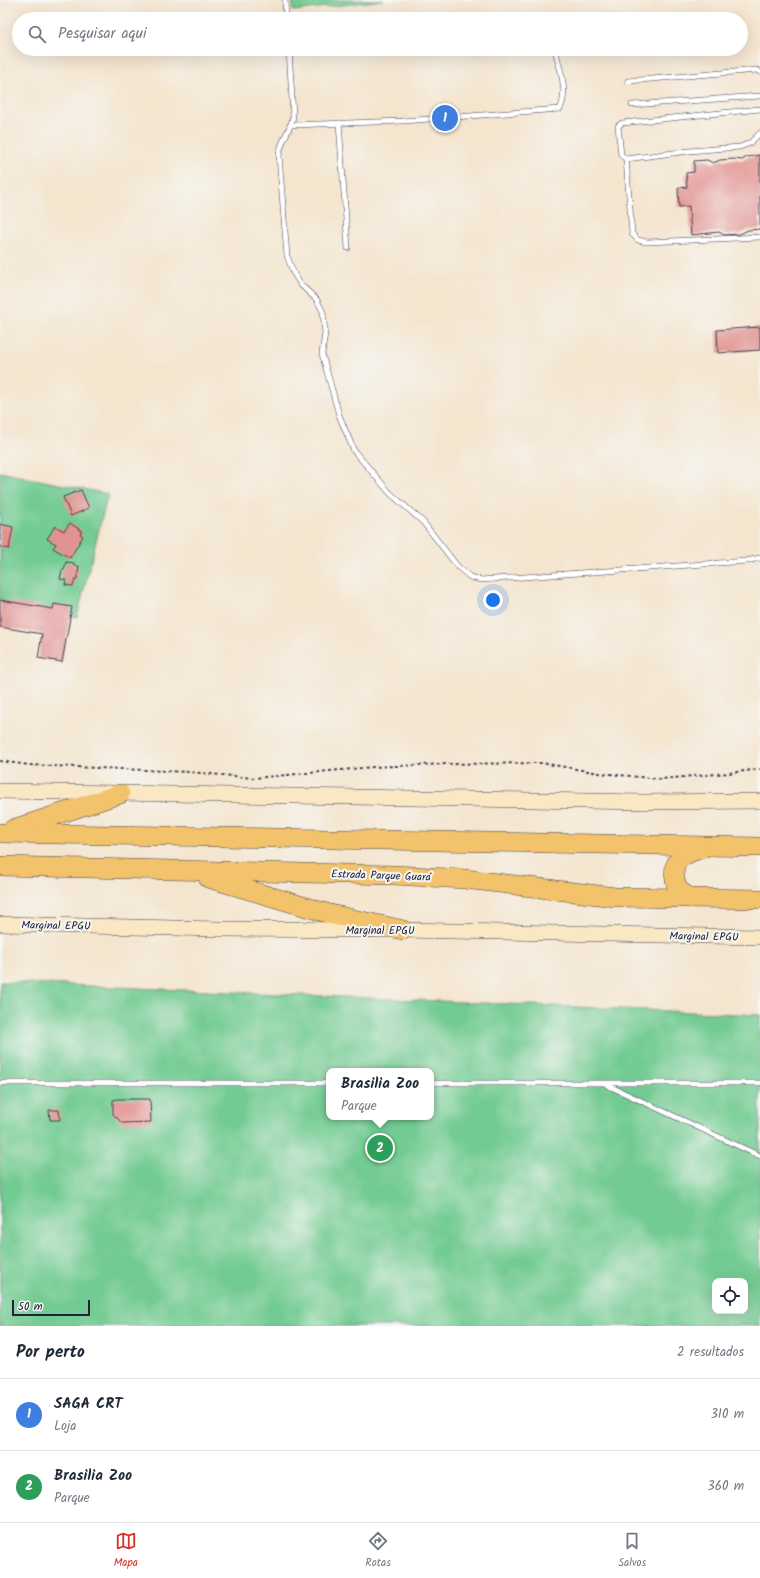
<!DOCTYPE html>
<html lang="pt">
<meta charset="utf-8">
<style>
:root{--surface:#fff;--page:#f6f6f7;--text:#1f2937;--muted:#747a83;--line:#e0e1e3;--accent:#d93025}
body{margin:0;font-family:Kalam,sans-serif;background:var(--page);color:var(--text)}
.controls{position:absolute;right:12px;bottom:12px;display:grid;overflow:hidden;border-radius:8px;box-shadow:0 4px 16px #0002}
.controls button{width:36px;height:36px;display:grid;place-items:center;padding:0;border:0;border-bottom:1px solid var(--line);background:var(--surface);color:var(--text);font:20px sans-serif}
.scale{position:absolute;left:12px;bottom:10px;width:78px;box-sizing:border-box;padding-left:4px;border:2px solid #22223b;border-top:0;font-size:11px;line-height:14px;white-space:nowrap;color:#22223b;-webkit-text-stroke:3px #f6f6f2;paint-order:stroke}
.you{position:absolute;left:493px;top:600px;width:14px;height:14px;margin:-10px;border:3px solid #fff;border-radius:50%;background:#1a73e8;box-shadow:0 0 0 6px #1a73e833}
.badge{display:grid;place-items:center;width:26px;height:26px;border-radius:50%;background:var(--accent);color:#fff;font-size:13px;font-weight:700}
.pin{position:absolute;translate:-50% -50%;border:2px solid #fff;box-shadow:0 1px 4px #0006}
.popup{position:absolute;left:326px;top:1068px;width:108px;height:52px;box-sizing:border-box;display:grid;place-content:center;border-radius:8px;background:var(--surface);filter:drop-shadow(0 1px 3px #0005);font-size:13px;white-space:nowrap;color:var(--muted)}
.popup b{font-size:15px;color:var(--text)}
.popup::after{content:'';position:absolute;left:50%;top:100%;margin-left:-8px;border:8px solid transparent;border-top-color:var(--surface)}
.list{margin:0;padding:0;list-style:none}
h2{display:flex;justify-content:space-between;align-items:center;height:52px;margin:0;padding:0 16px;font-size:17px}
h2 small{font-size:13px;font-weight:400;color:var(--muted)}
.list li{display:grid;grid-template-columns:26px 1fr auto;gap:12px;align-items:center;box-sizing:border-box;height:72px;padding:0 16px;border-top:1px solid var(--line)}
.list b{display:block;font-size:15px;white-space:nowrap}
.list p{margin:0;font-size:13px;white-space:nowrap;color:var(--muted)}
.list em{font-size:13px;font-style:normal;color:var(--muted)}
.icon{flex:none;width:22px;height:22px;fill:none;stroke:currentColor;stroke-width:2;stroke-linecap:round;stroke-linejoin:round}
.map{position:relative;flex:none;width:760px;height:1326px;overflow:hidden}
.search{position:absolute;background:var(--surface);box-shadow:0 4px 16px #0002;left:12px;right:12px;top:12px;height:44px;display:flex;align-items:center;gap:10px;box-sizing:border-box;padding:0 14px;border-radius:22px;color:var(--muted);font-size:15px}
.sheet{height:196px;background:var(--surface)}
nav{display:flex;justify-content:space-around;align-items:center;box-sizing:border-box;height:56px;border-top:1px solid var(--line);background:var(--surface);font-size:11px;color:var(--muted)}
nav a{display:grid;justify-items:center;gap:2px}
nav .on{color:var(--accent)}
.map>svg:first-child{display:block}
</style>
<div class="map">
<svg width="760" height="1326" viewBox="0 0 760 1326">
<rect width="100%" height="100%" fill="#f6f6f2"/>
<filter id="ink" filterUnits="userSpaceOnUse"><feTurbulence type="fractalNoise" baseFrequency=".025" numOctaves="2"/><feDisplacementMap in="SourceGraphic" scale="8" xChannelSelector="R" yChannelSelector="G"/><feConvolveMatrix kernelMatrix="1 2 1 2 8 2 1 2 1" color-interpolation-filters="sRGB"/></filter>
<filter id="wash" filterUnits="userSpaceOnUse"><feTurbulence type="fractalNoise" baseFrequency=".012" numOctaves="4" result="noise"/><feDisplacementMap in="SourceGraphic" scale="16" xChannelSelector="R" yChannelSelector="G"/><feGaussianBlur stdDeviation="0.9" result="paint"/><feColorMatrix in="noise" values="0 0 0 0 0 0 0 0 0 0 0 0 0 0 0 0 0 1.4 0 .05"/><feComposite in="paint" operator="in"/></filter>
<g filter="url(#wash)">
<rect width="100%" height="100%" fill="#f4e5cf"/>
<!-- green -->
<g fill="#72cb92" stroke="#4a7666" fill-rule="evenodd">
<polygon points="292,0 383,0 293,11"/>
<polygon points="0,472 108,494 77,617 0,600"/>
<path d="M0 982 760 1015V1326H0ZM329 1071H431V1117H329ZM715 1281H745V1311H715Z"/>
</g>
<g id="blocks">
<!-- building -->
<g fill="#e1918f">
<polygon points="760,155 760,229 748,230 740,234 724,235 719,232 691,235 689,206 679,207 678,188 687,187 686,173 694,172 694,161 707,160 713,163 720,160 734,159 742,160 747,157"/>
<polygon points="760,327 760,350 718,353 717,330"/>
<polygon points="81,490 89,508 71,516 63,497"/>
<polygon points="70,523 82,531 80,534 83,536 70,558 53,548 56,544 47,539 55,526 64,531"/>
<polygon points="0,524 13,527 9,549 0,547"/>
<polygon points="66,562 74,563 74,566 79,566 77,579 75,579 73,586 65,585 66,580 60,579 62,570 64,570"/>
<polygon points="0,600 53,609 54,604 72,607 62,662 38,658 42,634 0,627"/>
<polygon points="118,1099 150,1099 151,1122 122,1123 113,1114 113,1100"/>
<polygon points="49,1110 59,1110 60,1120 50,1120"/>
</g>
</g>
</g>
<g filter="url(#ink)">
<use href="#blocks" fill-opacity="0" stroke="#423f51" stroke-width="1"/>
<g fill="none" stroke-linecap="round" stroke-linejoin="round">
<!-- lane casing -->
<g stroke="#423f51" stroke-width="6">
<g id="lane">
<polyline points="285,0 286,19"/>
<path d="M289 49 293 116C291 130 280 141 279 156L287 256 294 274 301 285 317 300 323 312 325 333 322 354 339 415 354 451 390 493 423 522 458 567 470 577 481 580 746 561 760 558"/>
<polyline points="628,81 757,70 760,72"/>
<polyline points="632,105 760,96"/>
<polyline points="760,109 622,123 618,126 621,155 626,159 689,151 740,147 750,143 760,133"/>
<polyline points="339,123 348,248"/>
<path d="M292 125 403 121 560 109C569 91 559 67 555 49"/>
<polyline points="626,159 632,234 638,240 647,242 760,237"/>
<polyline points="0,1083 329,1083"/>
<polyline points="431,1083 760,1083"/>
<polyline points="607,1085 760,1156"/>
</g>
</g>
<!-- secondary casing -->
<g stroke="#423f51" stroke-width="16">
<g id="secondary">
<polyline points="0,791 643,802 760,801"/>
<polyline points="0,924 218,929 403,930 760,937"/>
</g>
</g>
<!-- highway casing -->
<g stroke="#423f51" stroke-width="20">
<g id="highway">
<polyline points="13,829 120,794"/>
<polyline points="0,833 760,847"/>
<polyline points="0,866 394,875 465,879 615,897 760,899"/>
<polyline points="208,878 330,914 403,930"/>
<path d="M691 898C687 896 683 893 680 891 674 884 672 868 678 861 684 853 694 851 703 848"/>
</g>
</g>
<!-- path -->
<polyline stroke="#423f51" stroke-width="2" stroke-dasharray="3 3" stroke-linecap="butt" points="0,761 29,765 190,772 254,778 373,767 446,764 542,763 599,773 660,779 729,773 760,769"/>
<!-- lane -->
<use href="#lane" stroke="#fff" stroke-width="5"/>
<!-- secondary -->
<use href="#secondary" stroke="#fae7c3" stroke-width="15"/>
<!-- highway -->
<use href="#highway" stroke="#f2c36a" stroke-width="19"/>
</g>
</g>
<g text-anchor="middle" stroke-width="4" stroke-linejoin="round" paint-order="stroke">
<!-- street labels -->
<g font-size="11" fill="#22223b" stroke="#f6f6f2">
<text transform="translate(381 875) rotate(2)" y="4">Estrada Parque Guará</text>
<text transform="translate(56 925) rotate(1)" y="4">Marginal EPGU</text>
<text x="380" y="934">Marginal EPGU</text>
<text transform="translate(704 936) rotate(1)" y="4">Marginal EPGU</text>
</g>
</g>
</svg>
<div class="controls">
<button><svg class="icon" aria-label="locate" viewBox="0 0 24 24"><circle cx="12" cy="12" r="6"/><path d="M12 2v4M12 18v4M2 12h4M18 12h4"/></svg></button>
</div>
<div class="scale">50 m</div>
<div class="you"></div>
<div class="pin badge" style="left:445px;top:118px;background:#3f7fe0">1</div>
<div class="pin badge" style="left:380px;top:1148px;background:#2e9e5b">2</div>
<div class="popup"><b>Brasilia Zoo</b>Parque</div>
<div class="search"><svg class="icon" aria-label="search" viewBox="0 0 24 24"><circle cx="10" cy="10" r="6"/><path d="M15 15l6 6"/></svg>Pesquisar aqui</div>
</div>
<section class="sheet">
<h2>Por perto<small>2 resultados</small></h2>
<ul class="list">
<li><span class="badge" style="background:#3f7fe0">1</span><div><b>SAGA CRT</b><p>Loja</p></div><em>310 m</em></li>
<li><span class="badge" style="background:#2e9e5b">2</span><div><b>Brasilia Zoo</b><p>Parque</p></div><em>360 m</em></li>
</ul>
</section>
<nav>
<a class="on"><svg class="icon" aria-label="map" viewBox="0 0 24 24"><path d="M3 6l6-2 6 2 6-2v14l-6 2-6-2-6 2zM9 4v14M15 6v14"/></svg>Mapa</a>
<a><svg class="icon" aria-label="directions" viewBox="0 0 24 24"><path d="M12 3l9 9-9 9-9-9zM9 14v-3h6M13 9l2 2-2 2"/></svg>Rotas</a>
<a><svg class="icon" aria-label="saved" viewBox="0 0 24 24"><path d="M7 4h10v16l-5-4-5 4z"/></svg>Salvos</a>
</nav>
